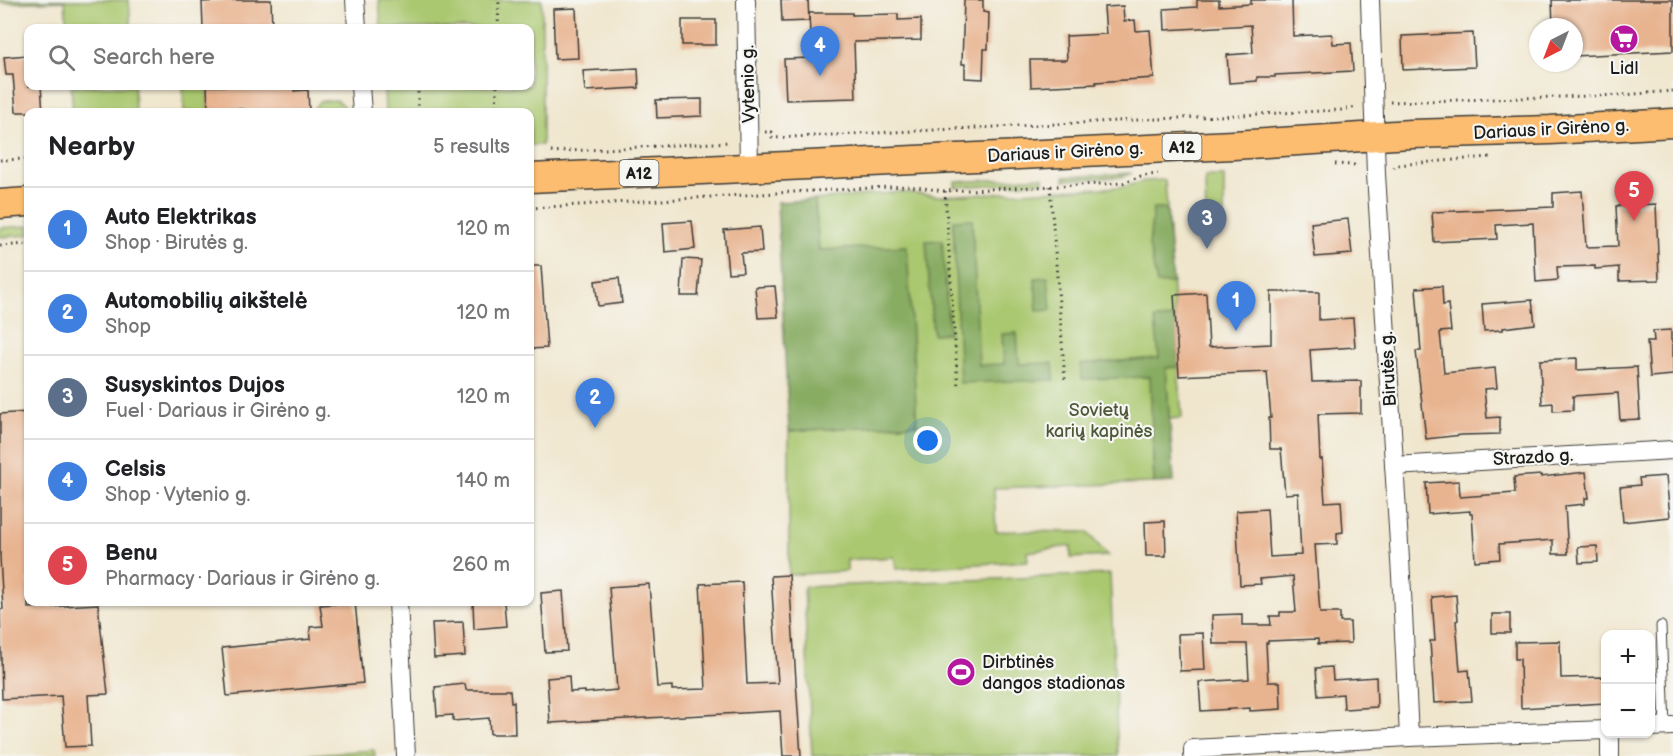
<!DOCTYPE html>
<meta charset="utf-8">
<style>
:root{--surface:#fff;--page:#f6f6f6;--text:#202124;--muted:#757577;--line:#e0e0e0;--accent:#b5179e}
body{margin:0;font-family:"Balsamiq Sans",sans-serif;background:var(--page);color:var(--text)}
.controls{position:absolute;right:18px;bottom:18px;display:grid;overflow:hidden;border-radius:12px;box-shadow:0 2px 4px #0004}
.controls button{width:54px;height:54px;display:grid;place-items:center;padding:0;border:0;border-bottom:2px solid var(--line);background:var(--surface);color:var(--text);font:30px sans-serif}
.compass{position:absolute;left:1529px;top:18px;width:54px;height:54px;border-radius:50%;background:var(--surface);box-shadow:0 2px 4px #0004;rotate:222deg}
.you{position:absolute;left:928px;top:441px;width:21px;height:21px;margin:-15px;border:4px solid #fff;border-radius:50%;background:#1a73e8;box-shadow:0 0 0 9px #1a73e833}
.badge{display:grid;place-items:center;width:39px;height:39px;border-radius:50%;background:var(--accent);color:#fff;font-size:20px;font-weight:700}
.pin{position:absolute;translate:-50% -50px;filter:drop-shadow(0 2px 3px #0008)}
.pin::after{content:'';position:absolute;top:32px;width:21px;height:18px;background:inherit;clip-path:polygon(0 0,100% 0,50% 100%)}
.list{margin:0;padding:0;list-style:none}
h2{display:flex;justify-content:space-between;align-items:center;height:78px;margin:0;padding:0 24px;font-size:26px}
h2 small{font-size:20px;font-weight:400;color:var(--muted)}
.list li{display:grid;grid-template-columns:39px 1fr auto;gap:18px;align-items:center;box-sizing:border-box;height:84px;padding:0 24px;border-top:2px solid var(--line)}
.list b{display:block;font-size:22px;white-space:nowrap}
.list p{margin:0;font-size:20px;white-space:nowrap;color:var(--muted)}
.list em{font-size:20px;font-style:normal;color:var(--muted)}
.icon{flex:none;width:33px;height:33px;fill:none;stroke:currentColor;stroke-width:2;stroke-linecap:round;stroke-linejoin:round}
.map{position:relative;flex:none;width:1673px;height:756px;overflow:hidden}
.search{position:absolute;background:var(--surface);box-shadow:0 2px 4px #0004;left:24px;top:24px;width:510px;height:66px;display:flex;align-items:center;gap:15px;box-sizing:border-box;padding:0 21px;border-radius:12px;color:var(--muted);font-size:22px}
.panel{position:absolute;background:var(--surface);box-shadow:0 2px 4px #0004;left:24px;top:108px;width:510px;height:498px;border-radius:12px}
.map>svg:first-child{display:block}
</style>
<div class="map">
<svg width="1673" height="756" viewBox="0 0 1673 756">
<rect width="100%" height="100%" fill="#f6f6f2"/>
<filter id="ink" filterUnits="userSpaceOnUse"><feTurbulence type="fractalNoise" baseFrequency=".0167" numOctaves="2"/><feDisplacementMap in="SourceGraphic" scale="12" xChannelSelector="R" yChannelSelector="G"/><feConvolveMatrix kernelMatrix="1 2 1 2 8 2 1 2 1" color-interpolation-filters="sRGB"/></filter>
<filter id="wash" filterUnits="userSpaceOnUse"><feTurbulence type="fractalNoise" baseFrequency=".008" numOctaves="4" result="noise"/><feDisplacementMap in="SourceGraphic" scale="24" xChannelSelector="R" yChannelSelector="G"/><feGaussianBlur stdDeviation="1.35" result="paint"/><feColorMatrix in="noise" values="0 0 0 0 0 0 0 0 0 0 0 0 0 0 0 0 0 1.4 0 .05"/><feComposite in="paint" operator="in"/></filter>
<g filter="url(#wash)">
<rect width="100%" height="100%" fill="#f0e6cd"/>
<!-- green -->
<g fill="#aac86f" stroke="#637246" stroke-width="1.5">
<polygon points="0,0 129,0 131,28 67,28 65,1 0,3"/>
<polygon points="379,0 542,0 542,145 530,145 530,112 385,112 384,86 530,86 530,28 381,28"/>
<polygon points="71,86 134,86 135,112 73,112"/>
<polygon points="183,86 207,86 208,111 243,109 244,112 184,112"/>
<polygon points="337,100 344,107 344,112 311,112 320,101"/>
<polygon points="1132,173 1123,177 1064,180 1064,177"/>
<polygon points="1043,177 1043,182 955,187 955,182"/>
<polygon points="1205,177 1224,177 1224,222 1214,232 1210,231 1206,224"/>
<polygon points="1165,180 1182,418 1152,420 1154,483 994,488 996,531 1087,532 1108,556 1071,558 1071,546 1027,552 1028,561 896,569 894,557 847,560 847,571 789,575 789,431 916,424 819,250 815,200 900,192 938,196 1123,187 1144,181"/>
<polygon points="28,226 28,235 0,237 0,228"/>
<polygon points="1110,574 1118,756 812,756 804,587"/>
<polygon points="374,750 375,756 284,756"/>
</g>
<!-- forest -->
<g fill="#87ac62" stroke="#52643f" stroke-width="1.5">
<polygon points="815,200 819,250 907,246 917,424 789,431 777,202"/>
<polygon points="1153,209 1167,209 1173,283 1157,284 1149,245"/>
<polygon points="972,219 979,365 1004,364 1002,334 1017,333 1019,364 1053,363 1054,380 960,383 953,220"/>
<polygon points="942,240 949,333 933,334 926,241"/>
<polygon points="1048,277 1051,310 1037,311 1035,278"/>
<polygon points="1176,318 1178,367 1166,368 1174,482 1154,483 1150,377 1082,379 1080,364 1159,358 1155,319"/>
</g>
<g id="blocks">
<!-- building -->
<g fill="#e8b490">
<polygon points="234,0 271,0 272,28 203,28 202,2"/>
<polygon points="781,0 808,0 809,21 782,22"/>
<polygon points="964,0 983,0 983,12 989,13 988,49 984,49 983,79 965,78 965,64 962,64"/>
<polygon points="1197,0 1219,0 1219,6 1251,4 1251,0 1292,0 1293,36 1332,34 1333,44 1351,43 1353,71 1275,75 1275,77 1257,77 1257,81 1229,83 1227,55 1253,53 1251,25 1165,30 1164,9 1197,7"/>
<polygon points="1552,0 1673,0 1673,51 1574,56 1574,27 1553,27"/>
<polygon points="1123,6 1124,21 1135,20 1136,31 1150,30 1154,78 1096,82 1096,84 1031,87 1030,60 1067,60 1066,36 1106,34 1104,7"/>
<polygon points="576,8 578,58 555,59 553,9"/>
<polygon points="809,13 852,13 852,15 898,14 898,20 921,19 921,40 854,42 856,98 786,100 784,59 811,58"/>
<rect x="682" y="20" width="34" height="25"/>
<polygon points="1473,33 1475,67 1403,70 1402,36"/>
<polygon points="28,55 28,86 41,86 43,112 16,112 13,75 6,75 4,57"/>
<polygon points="638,68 639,88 585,91 583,71"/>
<polygon points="207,86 294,86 294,91 308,90 309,112 244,112 243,109 208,111"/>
<polygon points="702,99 702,116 657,118 656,100"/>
<polygon points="1582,191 1586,247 1618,246 1616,206 1656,204 1659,280 1619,281 1619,267 1595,269 1595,266 1557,267 1558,280 1536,282 1533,223 1496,225 1497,239 1434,242 1432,212 1553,207 1553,193"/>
<polygon points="1348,219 1352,254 1315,257 1311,223"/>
<polygon points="692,221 695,249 665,252 663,223"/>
<polygon points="760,227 762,252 741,253 743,272 728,273 724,230"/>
<polygon points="683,259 701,260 698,296 681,296"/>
<polygon points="530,266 541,266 547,348 530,349"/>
<polygon points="619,278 622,303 598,306 595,281"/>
<polygon points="775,286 778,317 758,318 755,287"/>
<polygon points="1442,286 1443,305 1448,304 1451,331 1440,332 1444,373 1495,368 1497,388 1484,389 1487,418 1500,417 1500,434 1462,435 1426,439 1416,351 1421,351 1416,288"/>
<polygon points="1271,292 1319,292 1319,320 1353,318 1355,347 1310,350 1312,382 1361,381 1361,413 1318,414 1320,460 1322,459 1325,502 1341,501 1343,532 1337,533 1337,544 1315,545 1320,613 1340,613 1340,622 1350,622 1351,643 1318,644 1318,639 1268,641 1268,643 1266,643 1268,682 1280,682 1281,709 1250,711 1250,708 1201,711 1199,682 1249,679 1247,644 1213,644 1212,615 1242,614 1242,625 1271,625 1270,616 1280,616 1280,612 1296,612 1293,576 1260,579 1261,584 1240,585 1236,511 1267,509 1270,557 1301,555 1298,493 1285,494 1281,449 1270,449 1269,418 1271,418 1267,372 1179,376 1174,295 1206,293 1209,347 1271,344"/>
<polygon points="1532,300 1535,324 1503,328 1503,330 1484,331 1482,304"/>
<polygon points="1671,330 1671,340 1673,340 1673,375 1650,377 1647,341 1654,341 1653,331"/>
<polygon points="1577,358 1577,370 1637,367 1640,419 1620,420 1618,393 1573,396 1573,410 1553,411 1553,403 1542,404 1540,360"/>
<polygon points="28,412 28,608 98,604 108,694 88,695 91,746 65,747 61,696 2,699 0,610 3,609 0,557 0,414"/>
<polygon points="1586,472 1589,498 1585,498 1585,504 1565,506 1568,554 1553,554 1553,540 1499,544 1500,559 1475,561 1472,514 1470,514 1470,511 1428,514 1426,483 1459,481 1460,497 1515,493 1514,477 1541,475 1541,477"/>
<polygon points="1666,476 1670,517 1623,522 1620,487 1640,485 1639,478"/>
<polygon points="1165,521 1166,556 1146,556 1145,522"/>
<polygon points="1597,546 1598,562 1579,563 1578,547"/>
<polygon points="789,575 801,756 783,756 780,711 550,723 547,678 569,676 570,692 585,691 585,693 617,690 609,587 649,584 657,687 672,686 672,690 706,689 700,584 742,582 747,684 778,683 771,576"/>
<polygon points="563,591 567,651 545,652 541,593"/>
<polygon points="1456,595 1458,620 1456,621 1460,671 1469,670 1472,701 1434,703 1430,641 1435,641 1432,597"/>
<polygon points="335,602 355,602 363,683 227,696 222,648 311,639 310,627 323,626 320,605 335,604"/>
<polygon points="473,602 504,602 506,626 474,629"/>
<rect x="1492" y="614" width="18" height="19"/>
<polygon points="463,622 465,656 434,658 432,623"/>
<polygon points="1203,633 1205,670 1180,671 1178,634"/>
<polygon points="1560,641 1561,678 1605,677 1605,703 1521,708 1520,659 1515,659 1515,642"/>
<polygon points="1332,667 1333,680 1376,677 1377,707 1344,709 1343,694 1318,696 1316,668"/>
<polygon points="465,684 466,690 510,690 511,702 514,702 515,734 490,734 489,718 453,721 453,715 437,716 435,687"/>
</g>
</g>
</g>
<g filter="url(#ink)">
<use href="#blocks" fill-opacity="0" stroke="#3c3a37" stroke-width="1.5"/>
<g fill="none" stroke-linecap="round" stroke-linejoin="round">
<!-- service casing -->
<g stroke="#3c3a37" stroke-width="11">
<polyline id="service" points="1661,626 1665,727"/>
</g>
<!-- minor casing -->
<g stroke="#3c3a37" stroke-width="20">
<g id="minor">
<polyline points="355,0 357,28"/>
<polyline points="746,0 749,167"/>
<polyline points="1370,0 1376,174 1402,592 1409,737"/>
<polyline points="360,86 362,112"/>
<polyline points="1394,466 1673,450"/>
<polyline points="398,602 406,756"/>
<polyline points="1650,727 1673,726"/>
<polyline points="1193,756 1193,749 1409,737 1606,730"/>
<polyline points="1610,756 1610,734"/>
</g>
</g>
<!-- trunk casing -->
<g stroke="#3c3a37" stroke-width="31">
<g id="trunk">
<polyline points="530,178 1233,145 1411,134 1550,130 1673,123"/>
<polyline points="0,204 28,202"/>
</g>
</g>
<!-- path -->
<g stroke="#3c3a37" stroke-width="3" stroke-dasharray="1.5 4.5" stroke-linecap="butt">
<polyline points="498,28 499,0"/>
<polyline points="418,86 418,112"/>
<polyline points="1390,102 1623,95 1673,91"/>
<polyline points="496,112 497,86"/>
<polyline points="765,132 772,132 772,138 1341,110 1357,107"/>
<polyline points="551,152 730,142"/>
<polyline points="0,160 28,159"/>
<polyline points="1335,164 1354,165 1357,168"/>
<polyline points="1394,168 1396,165 1490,157"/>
<polyline points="1050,186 1065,380"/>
<polyline points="945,191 958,388"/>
<polyline points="530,208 793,192 908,186 945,191 1123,183 1141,176 1158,174"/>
<polyline points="0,246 28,244"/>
</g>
<!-- service -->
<use href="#service" stroke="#fff" stroke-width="9"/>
<!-- minor -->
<use href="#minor" stroke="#fff" stroke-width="18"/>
<!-- trunk -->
<use href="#trunk" stroke="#fcbd6f" stroke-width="28"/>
</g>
</g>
<!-- icons -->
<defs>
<g id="supermarket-disc" transform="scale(1.5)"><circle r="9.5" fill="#b5179e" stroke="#f6f6f2"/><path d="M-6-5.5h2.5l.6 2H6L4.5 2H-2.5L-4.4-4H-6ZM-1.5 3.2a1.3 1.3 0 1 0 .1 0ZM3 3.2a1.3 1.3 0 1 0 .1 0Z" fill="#fff"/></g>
<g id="stadium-disc" transform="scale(1.5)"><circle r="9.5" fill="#b5179e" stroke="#f6f6f2"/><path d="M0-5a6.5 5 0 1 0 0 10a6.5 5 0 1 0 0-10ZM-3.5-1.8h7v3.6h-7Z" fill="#fff"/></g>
</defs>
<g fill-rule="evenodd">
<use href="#supermarket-disc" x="1624" y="39"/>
<use href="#stadium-disc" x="961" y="672"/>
</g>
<g text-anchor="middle" stroke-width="4.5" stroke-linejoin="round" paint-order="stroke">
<!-- shield labels -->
<g fill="#f6f6f2" stroke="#5d5d5c" stroke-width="1.5">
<rect x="1162.5" y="134" width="39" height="26" rx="4.5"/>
<rect x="619.5" y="160" width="39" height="26" rx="4.5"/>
</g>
<g font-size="16" font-weight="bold" fill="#1c1c1c">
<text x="1182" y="153">A12</text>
<text x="639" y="179">A12</text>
</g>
<!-- poi labels -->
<g font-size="18" fill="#1c1c1c" stroke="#f6f6f2">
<text x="1624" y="74">Lidl</text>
<text x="982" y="668" text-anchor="start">Dirbtinės<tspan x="982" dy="21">dangos stadionas</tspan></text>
</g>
<!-- street labels -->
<g font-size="18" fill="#1c1c1c" stroke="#f6f6f2">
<text transform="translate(748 84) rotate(-91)" y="6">Vytenio g.</text>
<text transform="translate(1551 129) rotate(-3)" y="6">Dariaus ir Girėno g.</text>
<text transform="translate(1065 152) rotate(-3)" y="6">Dariaus ir Girėno g.</text>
<text transform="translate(1388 369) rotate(-93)" y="6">Birutės g.</text>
<text transform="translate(1533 457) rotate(-3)" y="6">Strazdo g.</text>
</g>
<!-- park labels -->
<g font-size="18" fill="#4e5839" stroke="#f6f6f2">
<text x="1099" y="416">Sovietų<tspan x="1099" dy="21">karių kapinės</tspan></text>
</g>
</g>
</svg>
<div class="controls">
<button>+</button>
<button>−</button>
</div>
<svg class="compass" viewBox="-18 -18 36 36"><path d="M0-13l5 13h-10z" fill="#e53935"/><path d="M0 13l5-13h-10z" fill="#757577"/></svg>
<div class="you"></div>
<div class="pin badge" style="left:1236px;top:331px;background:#3f7fe0">1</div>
<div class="pin badge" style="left:595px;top:428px;background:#3f7fe0">2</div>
<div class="pin badge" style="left:1207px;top:249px;background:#5c6f8a">3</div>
<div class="pin badge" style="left:820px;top:76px;background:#3f7fe0">4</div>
<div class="pin badge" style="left:1634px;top:221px;background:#e0444e">5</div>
<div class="search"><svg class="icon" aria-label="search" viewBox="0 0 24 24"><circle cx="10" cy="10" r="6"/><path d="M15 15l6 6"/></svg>Search here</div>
<section class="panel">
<h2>Nearby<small>5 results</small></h2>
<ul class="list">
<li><span class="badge" style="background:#3f7fe0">1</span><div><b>Auto Elektrikas</b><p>Shop · Birutės g.</p></div><em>120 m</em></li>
<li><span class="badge" style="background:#3f7fe0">2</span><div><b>Automobilių aikštelė</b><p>Shop</p></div><em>120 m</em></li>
<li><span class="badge" style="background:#5c6f8a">3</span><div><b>Susyskintos Dujos</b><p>Fuel · Dariaus ir Girėno g.</p></div><em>120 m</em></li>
<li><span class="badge" style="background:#3f7fe0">4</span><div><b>Celsis</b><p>Shop · Vytenio g.</p></div><em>140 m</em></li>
<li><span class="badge" style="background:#e0444e">5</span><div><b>Benu</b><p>Pharmacy · Dariaus ir Girėno g.</p></div><em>260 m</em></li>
</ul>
</section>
</div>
